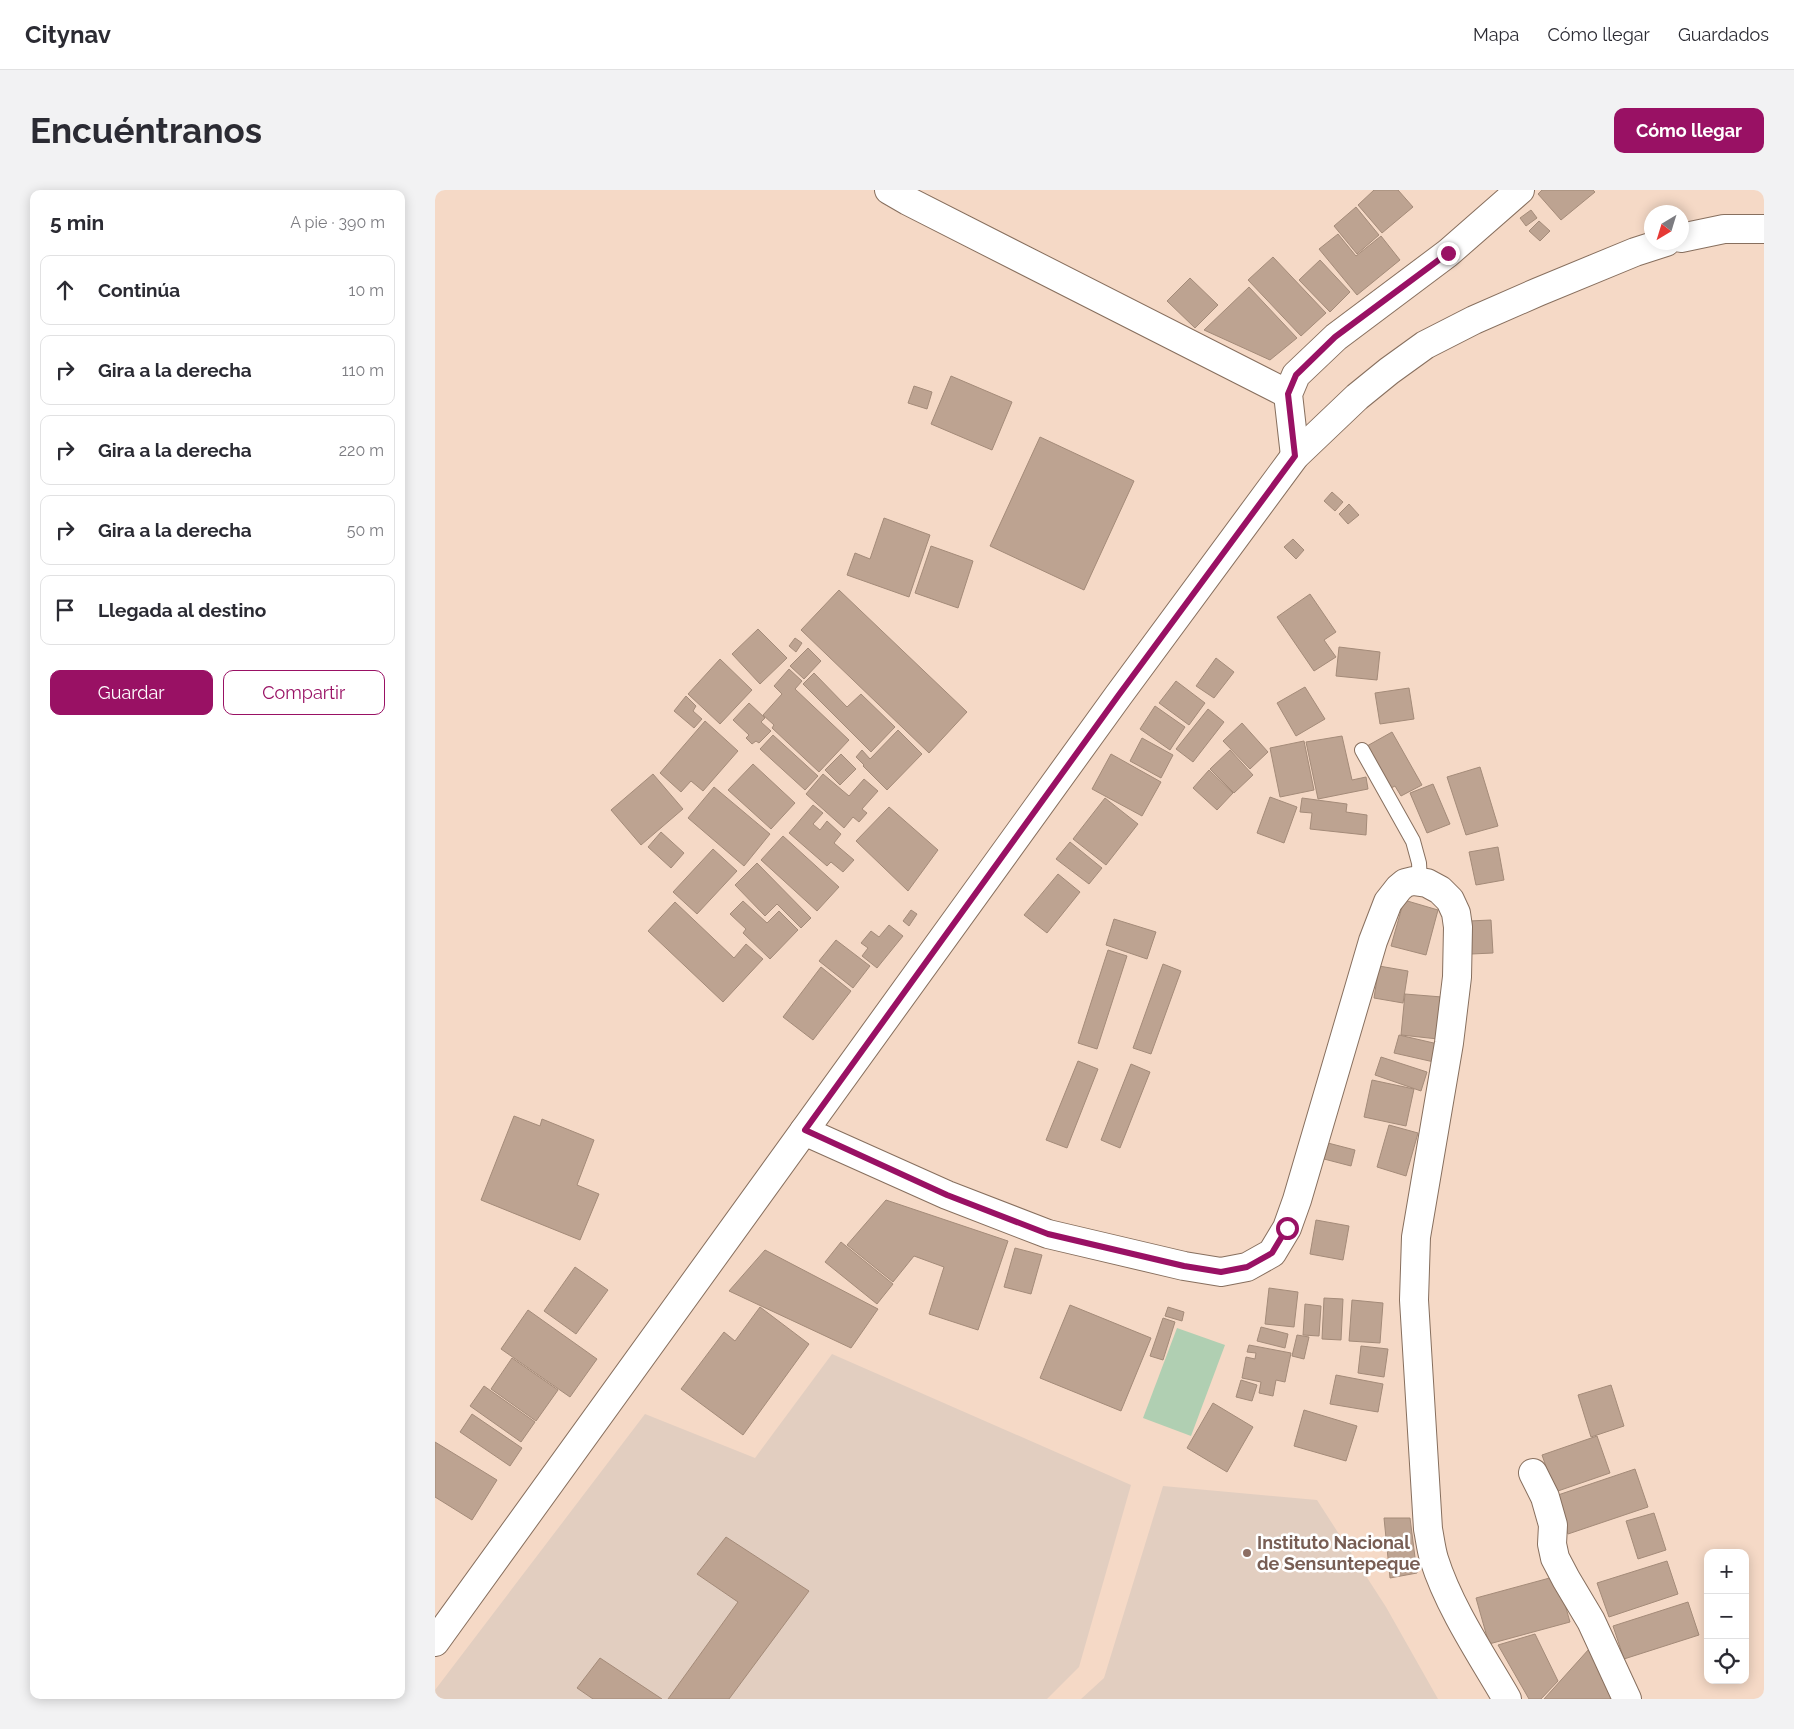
<!DOCTYPE html>
<html lang="es">
<meta charset="utf-8">
<style>
:root{--surface:#fff;--page:#f2f2f3;--text:#2b2b33;--muted:#7c7c81;--line:#e1e1e2;--accent:#991164}
body{margin:0;font-family:Raleway,sans-serif;background:var(--page);color:var(--text)}
.controls{position:absolute;right:15px;bottom:15px;display:grid;overflow:hidden;border-radius:10px;box-shadow:0 2px 12px #0003}
.controls button{width:45px;height:45px;display:grid;place-items:center;padding:0;border:0;border-bottom:1px solid var(--line);background:var(--surface);color:var(--text);font:25px sans-serif}
.compass{position:absolute;left:1209px;top:15px;width:45px;height:45px;border-radius:50%;background:var(--surface);box-shadow:0 2px 12px #0003;rotate:218deg}
.stop{position:absolute;width:15px;height:15px;margin:-11px;border:4px solid #991164;border-radius:50%;background:#fff}
.stop.end{background:#991164;border-color:#fff;box-shadow:0 1px 5px #0008}
.list{margin:0;padding:0;list-style:none}
h2{display:flex;justify-content:space-between;align-items:center;height:65px;margin:0;padding:0 20px;font-size:21px}
h2 small{font-size:16px;font-weight:400;color:var(--muted)}
.list li{display:grid;grid-template-columns:32px 1fr auto;gap:15px;align-items:center;box-sizing:border-box;height:70px;margin:0 10px 10px;padding:0 10px;border:1px solid var(--line);border-radius:10px}
.list b{display:block;font-size:19px;white-space:nowrap}
.list em{font-size:16px;font-style:normal;color:var(--muted)}
.actions{display:flex;gap:10px;padding:15px 20px}
.actions a{flex:1;padding:11px 0;border:1px solid var(--accent);border-radius:10px;text-align:center;font-size:18px;color:var(--accent)}
.actions .main{background:var(--accent);color:#fff}
.icon{flex:none;width:28px;height:28px;fill:none;stroke:currentColor;stroke-width:2;stroke-linecap:round;stroke-linejoin:round}
.map{position:relative;flex:none;width:1329px;height:1509px;overflow:hidden;border-radius:10px}
header{display:flex;align-items:center;gap:30px;box-sizing:border-box;height:70px;padding:0 25px;background:var(--surface);border-bottom:1px solid var(--line)}
header strong{font-size:24px}
nav{display:flex;gap:28px;margin-inline-start:auto;font-size:18px}
.intro{display:flex;align-items:center;justify-content:space-between;box-sizing:border-box;height:120px;padding:0 30px}
h1{margin:0;font-size:35px}
.button{padding:12px 22px;border-radius:10px;background:var(--accent);color:#fff;font-size:18px;font-weight:700}
main{display:flex;gap:30px;padding:0 30px}
aside{flex:1;background:var(--surface);border-radius:10px;box-shadow:0 2px 12px #0003}
.map>svg:first-child{display:block}
</style>
<header>
<strong>Citynav</strong>
<nav><a>Mapa</a><a>Cómo llegar</a><a>Guardados</a></nav>
</header>
<div class="intro"><h1>Encuéntranos</h1><a class="button">Cómo llegar</a></div>
<main>
<aside>
<h2>5 min<small>A pie · 390 m</small></h2>
<ul class="list">
<li><svg class="icon" aria-label="ahead" viewBox="0 0 24 24"><path d="M12 20V5M6 11l6-6 6 6"/></svg><div><b>Continúa</b></div><em>10 m</em></li>
<li><svg class="icon" aria-label="right" viewBox="0 0 24 24"><path d="M7 20v-9h11M14 6l5 5-5 5"/></svg><div><b>Gira a la derecha</b></div><em>110 m</em></li>
<li><svg class="icon" aria-label="right" viewBox="0 0 24 24"><path d="M7 20v-9h11M14 6l5 5-5 5"/></svg><div><b>Gira a la derecha</b></div><em>220 m</em></li>
<li><svg class="icon" aria-label="right" viewBox="0 0 24 24"><path d="M7 20v-9h11M14 6l5 5-5 5"/></svg><div><b>Gira a la derecha</b></div><em>50 m</em></li>
<li><svg class="icon" aria-label="arrive" viewBox="0 0 24 24"><path d="M6 21V4h12l-3 4 3 4H6"/></svg><div><b>Llegada al destino</b></div></li>
</ul>
<div class="actions"><a class="main">Guardar</a><a>Compartir</a></div>
</aside>
<div class="map">
<svg width="1329" height="1509" viewBox="0 0 1329 1509">
<rect width="100%" height="100%" fill="#f5d9c6"/>
<!-- education -->
<g fill="#e2cec0">
<polygon points="397,1164 696,1295 644,1477 612,1509 0,1509 0,1500 210,1224 320,1268"/>
<polygon points="728,1296 882,1310 951,1417 1003,1509 646,1509 669,1488"/>
</g>
<!-- green -->
<polygon fill="#b0cfb2" points="742,1138 790,1155 756,1246 708,1228"/>
<!-- building -->
<g fill="#bda391" stroke="#a48b79">
<polygon points="939,0 963,0 978,17 947,43 923,15"/>
<polygon points="1107,0 1158,0 1160,2 1126,30 1103,4"/>
<polygon points="921,17 944,45 922,64 899,36"/>
<polygon points="1096,20 1102,28 1091,36 1085,28"/>
<polygon points="1104,31 1115,41 1105,51 1094,41"/>
<polygon points="903,44 921,66 946,46 965,70 922,105 884,59"/>
<polygon points="838,67 891,123 866,146 813,90"/>
<polygon points="885,70 915,102 895,122 864,90"/>
<polygon points="755,88 783,115 760,138 732,111"/>
<polygon points="814,97 862,148 835,170 769,140"/>
<polygon points="516,186 577,212 557,260 496,234"/>
<polygon points="479,196 497,202 492,219 473,213"/>
<polygon points="605,247 699,291 649,400 555,356"/>
<polygon points="897,302 908,312 900,321 889,311"/>
<polygon points="914,314 924,325 913,334 904,324"/>
<polygon points="449,328 495,345 474,407 412,385 420,363 435,369"/>
<polygon points="858,349 869,360 861,369 849,357"/>
<polygon points="496,356 538,371 523,418 480,403"/>
<polygon points="404,400 532,522 494,563 366,440"/>
<polygon points="875,404 901,442 889,450 901,467 879,481 842,427"/>
<polygon points="323,439 352,468 325,494 297,464"/>
<polygon points="360,448 367,453 361,462 354,456"/>
<polygon points="904,457 945,462 942,490 901,486"/>
<polygon points="373,458 386,471 369,489 355,476"/>
<polygon points="781,468 799,482 779,508 761,496"/>
<polygon points="285,469 317,500 285,534 253,504"/>
<polygon points="354,479 367,491 360,499 414,550 384,582 337,538 339,535 328,525 347,504 339,496"/>
<polygon points="379,483 412,517 426,504 460,537 436,562 368,494"/>
<polygon points="741,491 770,513 754,535 724,513"/>
<polygon points="870,497 890,529 861,546 842,513"/>
<polygon points="974,498 979,529 945,534 940,503"/>
<polygon points="251,506 261,516 258,521 267,529 259,538 239,521"/>
<polygon points="314,513 330,528 326,532 336,541 324,553 321,551 317,554 311,548 314,545 298,530"/>
<polygon points="720,516 750,537 735,560 705,539"/>
<polygon points="773,519 789,532 758,572 741,559"/>
<polygon points="270,531 303,561 268,601 256,591 246,602 225,583"/>
<polygon points="807,533 833,562 815,579 788,551"/>
<polygon points="463,540 487,564 452,600 428,576 429,575 421,567 427,560 435,569"/>
<polygon points="957,542 987,595 966,606 960,596 956,598 932,556"/>
<polygon points="338,545 383,586 370,600 325,559"/>
<polygon points="907,546 917,590 931,587 933,599 883,609 871,552"/>
<polygon points="707,548 738,565 726,588 695,571"/>
<polygon points="869,551 879,600 845,607 835,558"/>
<polygon points="795,560 818,585 799,603 775,579"/>
<polygon points="406,564 421,579 405,595 390,580"/>
<polygon points="676,564 726,592 707,626 657,599"/>
<polygon points="318,574 360,613 336,639 293,600"/>
<polygon points="1045,577 1063,636 1031,645 1012,587"/>
<polygon points="774,580 798,603 782,620 758,598"/>
<polygon points="218,584 248,619 206,655 176,620"/>
<polygon points="388,584 414,606 429,589 443,601 427,619 432,623 424,632 418,627 409,638 371,604"/>
<polygon points="998,594 1015,634 992,643 975,603"/>
<polygon points="279,597 335,644 309,676 253,628"/>
<polygon points="835,607 862,617 849,653 822,643"/>
<polygon points="670,608 703,634 671,675 638,649"/>
<polygon points="867,608 912,614 911,622 932,625 931,645 875,639 877,623 865,622"/>
<polygon points="378,615 388,623 378,634 385,640 392,631 406,644 399,653 419,670 408,682 396,672 392,676 354,643"/>
<polygon points="454,617 503,660 473,701 421,651"/>
<polygon points="226,642 249,663 236,678 213,657"/>
<polygon points="348,646 404,697 382,721 326,670"/>
<polygon points="635,652 667,678 654,694 621,669"/>
<polygon points="1063,657 1069,690 1041,695 1034,662"/>
<polygon points="278,659 302,681 262,724 238,702"/>
<polygon points="322,673 376,728 366,738 342,714 330,726 300,695"/>
<polygon points="623,684 645,702 612,743 589,725"/>
<polygon points="969,710 1003,720 991,765 956,756"/>
<polygon points="308,711 332,733 344,721 363,740 335,769 308,743 311,739 295,724"/>
<polygon points="240,712 299,768 311,754 328,769 288,812 213,741"/>
<polygon points="476,720 482,724 474,736 468,731"/>
<polygon points="679,729 721,742 712,769 671,755"/>
<polygon points="1056,730 1058,763 1036,764 1034,731"/>
<polygon points="454,735 468,746 442,778 427,766 433,758 426,753 436,741 444,747"/>
<polygon points="401,750 435,776 418,798 384,771"/>
<polygon points="673,760 692,766 662,859 643,853"/>
<polygon points="728,774 746,781 716,864 698,858"/>
<polygon points="944,776 973,781 968,813 939,808"/>
<polygon points="386,777 416,801 378,850 348,827"/>
<polygon points="970,804 1007,807 1003,849 966,845"/>
<polygon points="964,845 1003,854 999,872 959,863"/>
<polygon points="946,867 992,882 986,901 940,885"/>
<polygon points="643,871 663,879 632,958 611,950"/>
<polygon points="696,874 715,882 685,958 666,950"/>
<polygon points="937,890 979,899 971,936 929,927"/>
<polygon points="79,926 105,936 107,929 159,950 142,995 164,1004 145,1050 46,1010"/>
<polygon points="954,935 983,943 971,986 942,977"/>
<polygon points="893,953 920,960 916,976 889,969"/>
<polygon points="451,1010 573,1051 543,1140 494,1124 509,1077 479,1066 458,1092 412,1055"/>
<polygon points="881,1030 914,1036 908,1070 875,1064"/>
<polygon points="406,1052 458,1094 442,1114 390,1072"/>
<polygon points="580,1058 607,1065 596,1104 569,1097"/>
<polygon points="330,1060 443,1119 416,1158 294,1101"/>
<polygon points="140,1077 173,1100 141,1144 109,1121"/>
<polygon points="834,1098 863,1102 859,1137 830,1134"/>
<polygon points="889,1108 908,1109 906,1150 887,1149"/>
<polygon points="917,1110 948,1113 945,1153 914,1151"/>
<polygon points="870,1114 886,1116 884,1146 868,1145"/>
<polygon points="635,1115 716,1148 686,1221 605,1188"/>
<polygon points="325,1117 374,1154 308,1245 246,1199 289,1142 300,1151"/>
<polygon points="733,1117 749,1122 747,1131 730,1126"/>
<polygon points="93,1120 162,1169 135,1207 66,1159"/>
<polygon points="728,1128 740,1132 728,1170 715,1166"/>
<polygon points="826,1137 853,1144 850,1158 822,1151"/>
<polygon points="862,1145 874,1147 869,1169 857,1166"/>
<polygon points="814,1155 856,1163 850,1192 841,1190 838,1206 824,1203 826,1192 807,1188 811,1167 820,1169 821,1163 812,1162"/>
<polygon points="926,1156 953,1159 949,1187 923,1183"/>
<polygon points="77,1168 123,1200 101,1231 56,1199"/>
<polygon points="901,1185 948,1194 943,1222 895,1214"/>
<polygon points="806,1190 822,1195 817,1211 801,1207"/>
<polygon points="1176,1195 1189,1236 1156,1247 1143,1205"/>
<polygon points="49,1196 100,1232 86,1252 35,1216"/>
<polygon points="778,1213 818,1237 792,1282 752,1258"/>
<polygon points="869,1220 922,1236 911,1271 859,1256"/>
<polygon points="37,1224 87,1258 75,1276 25,1242"/>
<polygon points="1162,1246 1175,1283 1120,1302 1107,1265"/>
<polygon points="0,1252 62,1290 37,1330 0,1307"/>
<polygon points="1200,1279 1213,1317 1133,1344 1120,1306"/>
<polygon points="1219,1323 1231,1360 1203,1369 1191,1331"/>
<polygon points="949,1328 975,1328 982,1383 955,1388"/>
<polygon points="291,1347 374,1401 294,1509 233,1509 303,1412 262,1384"/>
<polygon points="1232,1371 1243,1404 1174,1427 1162,1393"/>
<polygon points="1122,1386 1135,1432 1054,1454 1041,1408"/>
<polygon points="1253,1412 1264,1445 1189,1469 1178,1436"/>
<polygon points="1100,1444 1123,1491 1106,1509 1094,1509 1063,1455"/>
<polygon points="1154,1459 1182,1500 1175,1509 1109,1509"/>
<polygon points="165,1468 227,1509 158,1509 142,1498"/>
</g>
<g fill="none" stroke-linecap="round" stroke-linejoin="round">
<!-- lane casing -->
<g stroke="#876f5e" stroke-width="16">
<polyline id="lane" points="927,560 978,651 984,673 985,692"/>
</g>
<!-- street casing -->
<g stroke="#876f5e" stroke-width="30">
<g id="street">
<polyline points="454,0 473,11 853,204"/>
<polyline points="860,266 853,204 861,185 901,147 1013,63 1085,0"/>
<path d="M369 941 512 1005 613 1044 749 1076 786 1082 812 1077 837 1063 852 1038 862 1010 938 751 953 712 964 698 970 693 978 691 992 693 1005 700 1015 710 1021 723 1023 737 1022 787 1014 853 981 1047 979 1110 993 1339C995 1349 996 1359 999 1369 1014 1417 1047 1466 1072 1509"/>
<polyline points="1098,1283 1110,1307 1118,1335 1117,1354 1120,1368 1131,1389 1156,1431 1192,1509"/>
</g>
</g>
<!-- secondary casing -->
<g stroke="#876f5e" stroke-width="30">
<g id="secondary">
<polyline points="1246,48 1289,39 1329,39"/>
<polyline points="0,1452 683,506 860,266 922,207 954,181 990,155 1039,130 1103,102 1200,62 1231,52"/>
</g>
</g>
<!-- lane -->
<use href="#lane" stroke="#fff" stroke-width="14"/>
<!-- street -->
<use href="#street" stroke="#fff" stroke-width="28"/>
<!-- secondary -->
<use href="#secondary" stroke="#fff" stroke-width="28"/>
</g>
<g fill="none" stroke-linecap="round" stroke-linejoin="round">
<!-- route -->
<polyline stroke="#991164" stroke-width="6" points="852,1038 837,1063 812,1077 786,1082 749,1076 613,1044 512,1005 370,940 683,506 860,266 853,204 861,185 900,147 1013,63"/>
</g>
<!-- markers -->
<circle fill="#8d6e63" stroke="#fff" stroke-width="2" cx="812" cy="1363" r="5"/>
<g text-anchor="middle" stroke-width="5" stroke-linejoin="round" paint-order="stroke">
<!-- education labels -->
<g font-size="18" font-weight="bold" fill="#785e54" stroke="#fff" text-anchor="start">
<text x="822" y="1359">Instituto Nacional<tspan x="822" dy="21">de Sensuntepeque</tspan></text>
</g>
</g>
</svg>
<div class="controls">
<button>+</button>
<button>−</button>
<button><svg class="icon" aria-label="locate" viewBox="0 0 24 24"><circle cx="12" cy="12" r="6"/><path d="M12 2v4M12 18v4M2 12h4M18 12h4"/></svg></button>
</div>
<svg class="compass" viewBox="-18 -18 36 36"><path d="M0-13l5 13h-10z" fill="#e53935"/><path d="M0 13l5-13h-10z" fill="#7c7c81"/></svg>
<div class="stop" style="left:852px;top:1038px"></div>
<div class="stop end" style="left:1013px;top:63px"></div>
</div>
</main>
